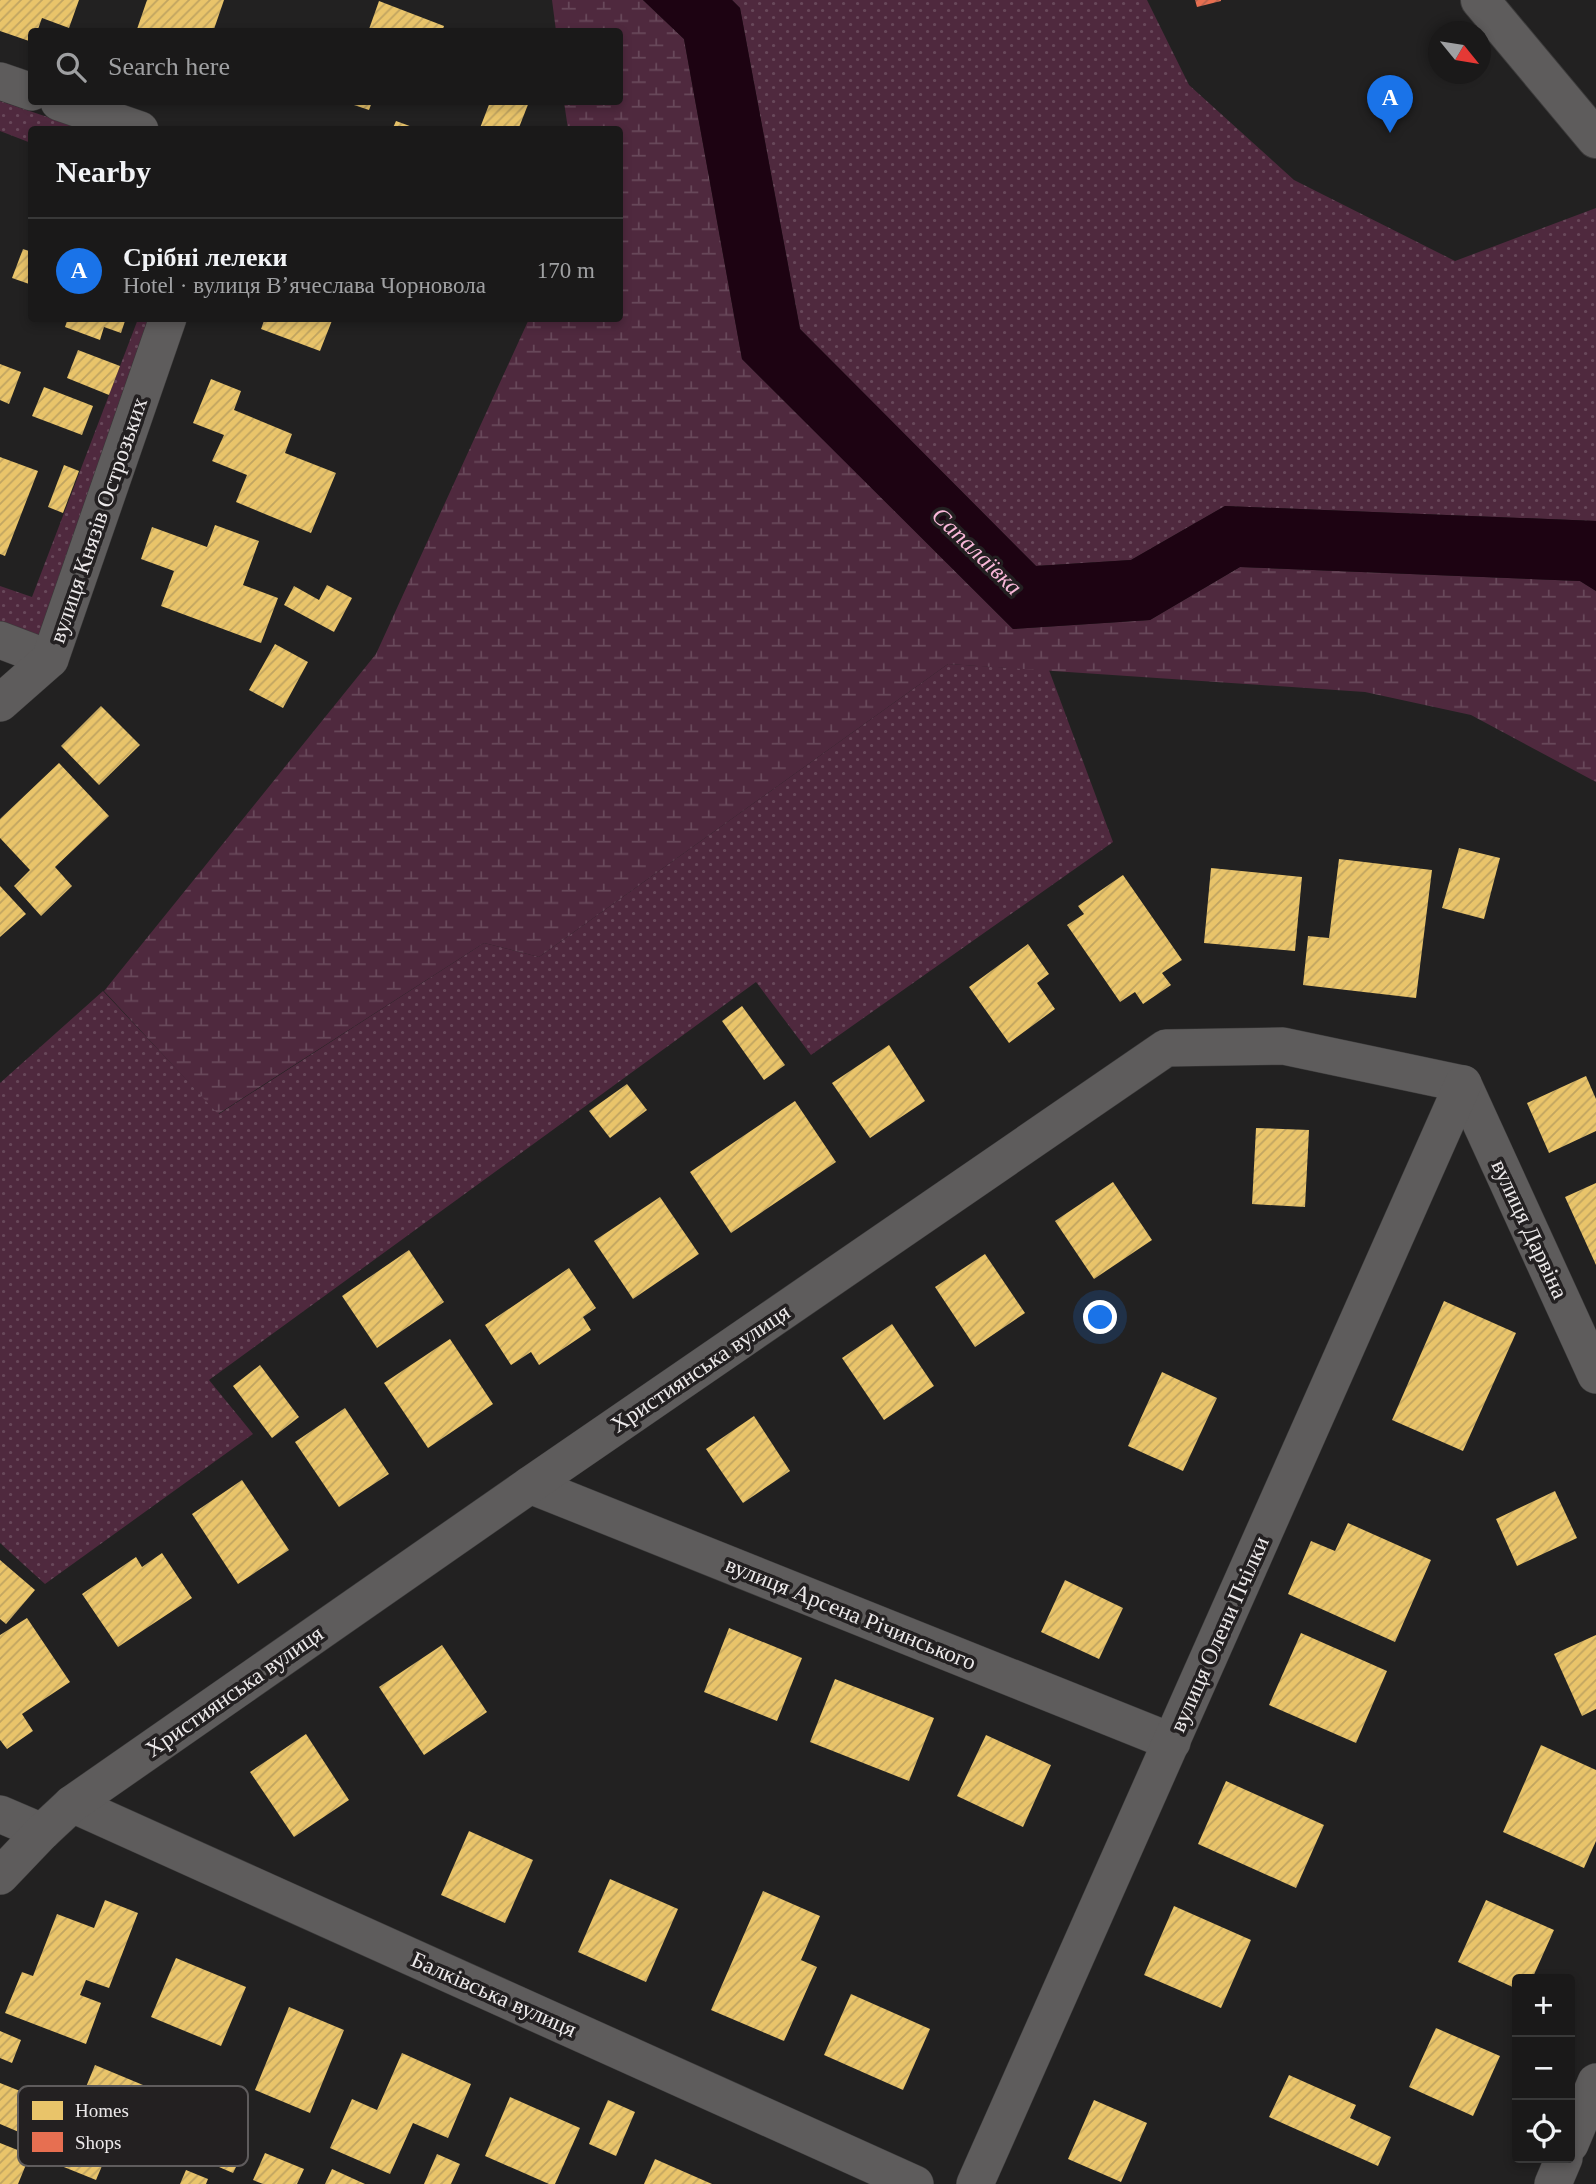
<!DOCTYPE html>
<meta charset="utf-8">
<style>
:root{--surface:#1a1919;--page:#272626;--text:#f1f3f6;--muted:#9fa0a2;--line:#383838;--accent:#1a73e8}
body{margin:0;font-family:"Times New Roman",serif;background:var(--page);color:var(--text)}
.controls{position:absolute;right:21px;bottom:21px;display:grid;overflow:hidden;border-radius:7px;box-shadow:0 4px 10px #0003}
.controls button{width:63px;height:63px;display:grid;place-items:center;padding:0;border:0;border-bottom:2px solid var(--line);background:var(--surface);color:var(--text);font:35px sans-serif}
.compass{position:absolute;left:1428px;top:21px;width:63px;height:63px;border-radius:50%;background:var(--surface);box-shadow:0 4px 10px #0003;rotate:120deg}
.you{position:absolute;left:1101px;top:1318px;width:24px;height:24px;margin:-18px;border:5px solid #fff;border-radius:50%;background:#1a73e8;box-shadow:0 0 0 10px #1a73e833}
.badge{display:grid;place-items:center;width:46px;height:46px;border-radius:50%;background:var(--accent);color:#fff;font-size:23px;font-weight:700}
.pin{position:absolute;translate:-50% -58px;filter:drop-shadow(0 2px 4px #0008)}
.pin::after{content:'';position:absolute;top:37px;width:24px;height:21px;background:inherit;clip-path:polygon(0 0,100% 0,50% 100%)}
.list{margin:0;padding:0;list-style:none}
h2{display:flex;justify-content:space-between;align-items:center;height:91px;margin:0;padding:0 28px;font-size:30px}
h2 small{font-size:23px;font-weight:400;color:var(--muted)}
.list li{display:grid;grid-template-columns:46px 1fr auto;gap:21px;align-items:center;box-sizing:border-box;height:105px;padding:0 28px;border-top:2px solid var(--line)}
.list b{display:block;font-size:26px;white-space:nowrap}
.list p{margin:0;font-size:23px;white-space:nowrap;color:var(--muted)}
.list em{font-size:23px;font-style:normal;color:var(--muted)}
.icon{flex:none;width:38px;height:38px;fill:none;stroke:currentColor;stroke-width:2;stroke-linecap:round;stroke-linejoin:round}
.map{position:relative;flex:none;width:1596px;height:2184px;overflow:hidden}
.search{position:absolute;background:var(--surface);box-shadow:0 4px 10px #0003;left:28px;top:28px;width:595px;height:77px;display:flex;align-items:center;gap:18px;box-sizing:border-box;padding:0 24px;border-radius:7px;color:var(--muted);font-size:26px}
.panel{position:absolute;background:var(--surface);box-shadow:0 4px 10px #0003;left:28px;top:126px;width:595px;height:196px;border-radius:7px}
.map>svg:first-child{display:block}
</style>
<div class="map">
<svg width="1596" height="2184" viewBox="0 0 1596 2184">
<defs>
<pattern id="grass-dots" width="8" height="8" patternUnits="userSpaceOnUse" patternTransform="scale(1.75)"><rect width="8" height="8" fill="#4f293e"/><path d="M2 2h.1M6 6h.1" fill="none" stroke="#68485a" stroke-width="1.8" stroke-linecap="round"/></pattern>
<pattern id="wetland-marsh" width="20" height="14" patternUnits="userSpaceOnUse" patternTransform="scale(1.75)"><rect width="20" height="14" fill="#4f293e"/><path d="M1 5h8M5 5V1M11 12h8M15 12V8" fill="none" stroke="#68485a"/></pattern>
<pattern id="homes-hatch" width="6" height="6" patternUnits="userSpaceOnUse" patternTransform="scale(1.75)"><rect width="6" height="6" fill="#e9c46a"/><path d="M-1 1l2-2M0 6l6-6M5 7l2-2" fill="none" stroke="#c0a461"/></pattern>
<pattern id="shops-hatch" width="6" height="6" patternUnits="userSpaceOnUse" patternTransform="scale(1.75)"><rect width="6" height="6" fill="#e76f51"/><path d="M-1 1l2-2M0 6l6-6M5 7l2-2" fill="none" stroke="#b7634e"/></pattern>
</defs>
<rect width="100%" height="100%" fill="#222121"/>
<!-- grass -->
<g fill="url(#grass-dots)">
<polygon points="732,0 1147,0 1189,85 1294,180 1455,261 1596,208 1596,521 1225,506 1131,560 1036,566 800,329 740,8"/>
<polygon points="0,101 83,129 32,130 31,143 0,131"/>
<polygon points="138,319 148,319 38,637 0,622 0,586 32,597"/>
<polygon points="948,664 1049,670 1113,842 811,1055 756,982 209,1380 253,1434 45,1584 0,1543 0,1083 103,991 219,1114 484,943 539,957"/>
</g>
<!-- wetland -->
<polygon fill="url(#wetland-marsh)" points="552,0 643,0 684,39 742,359 1013,629 1150,620 1240,567 1580,581 1596,591 1596,782 1471,715 1365,692 948,664 539,957 484,943 218,1114 104,991 376,654 529,319 620,318 620,130 568,129 564,102 620,102 620,32 556,31"/>
<!-- water -->
<polygon fill="#1d0312" points="643,0 732,0 740,8 800,329 1036,566 1131,560 1225,506 1596,521 1596,591 1580,581 1240,567 1150,620 1013,629 742,359 684,39"/>
<!-- homes -->
<g fill="url(#homes-hatch)">
<polygon points="0,0 79,0 69,28 42,18 37,32 32,32 32,42 0,31"/>
<polygon points="147,0 224,0 213,32 136,32"/>
<polygon points="379,1 444,26 442,32 368,32"/>
<polygon points="345,102 372,102 369,110"/>
<polygon points="490,102 529,102 518,130 480,128"/>
<polygon points="396,121 418,129 418,130 392,130"/>
<polygon points="23,249 32,252 32,285 12,278"/>
<polygon points="68,318 126,318 121,333 104,327 100,340 65,327"/>
<polygon points="265,318 333,318 320,351 261,329"/>
<polygon points="78,350 120,366 109,395 67,378"/>
<polygon points="0,364 21,372 9,404 0,400"/>
<polygon points="211,379 241,391 234,410 292,434 285,453 336,473 311,533 236,502 247,475 212,461 224,435 193,423"/>
<polygon points="44,387 93,406 82,435 32,416"/>
<polygon points="0,457 38,471 5,556 0,554"/>
<polygon points="64,465 79,471 63,513 48,507"/>
<polygon points="215,525 259,541 243,585 278,598 261,643 161,606 174,571 141,559 152,527 207,547"/>
<polygon points="327,585 352,598 334,632 284,605 294,586 319,600"/>
<polygon points="275,644 308,662 283,708 249,690"/>
<polygon points="101,706 140,745 99,785 61,746"/>
<polygon points="59,763 109,816 55,867 72,886 41,916 14,886 30,870 0,838 0,819"/>
<polygon points="1459,848 1500,858 1484,919 1442,908"/>
<polygon points="1339,859 1432,870 1416,998 1303,985 1308,936 1329,938"/>
<polygon points="1211,868 1302,877 1295,951 1204,943"/>
<polygon points="1123,875 1182,960 1162,973 1171,985 1143,1004 1135,992 1120,1002 1067,925 1084,914 1078,906"/>
<polygon points="0,886 26,914 0,937"/>
<polygon points="1028,944 1049,974 1037,983 1055,1009 1009,1043 969,987"/>
<polygon points="742,1006 785,1065 764,1080 722,1021"/>
<polygon points="889,1045 925,1101 870,1138 832,1083"/>
<polygon points="1586,1076 1596,1099 1596,1131 1549,1153 1527,1103"/>
<polygon points="627,1084 647,1110 610,1138 589,1111"/>
<polygon points="795,1101 836,1162 731,1233 690,1172"/>
<polygon points="1256,1128 1309,1130 1305,1207 1252,1204"/>
<polygon points="1113,1182 1152,1240 1094,1279 1055,1221"/>
<polygon points="1596,1183 1596,1265 1565,1197"/>
<polygon points="660,1197 699,1254 633,1299 594,1241"/>
<polygon points="409,1250 444,1302 377,1348 342,1296"/>
<polygon points="985,1254 1025,1313 975,1347 935,1287"/>
<polygon points="569,1268 596,1308 583,1317 591,1330 539,1365 531,1352 511,1365 485,1325"/>
<polygon points="1444,1301 1516,1333 1463,1451 1392,1420"/>
<polygon points="892,1324 934,1386 884,1420 842,1358"/>
<polygon points="450,1339 493,1404 428,1448 384,1383"/>
<polygon points="260,1365 299,1417 272,1438 233,1386"/>
<polygon points="1162,1372 1217,1398 1183,1471 1128,1446"/>
<polygon points="345,1408 389,1474 339,1507 295,1442"/>
<polygon points="754,1416 790,1471 743,1503 706,1449"/>
<polygon points="242,1480 289,1550 238,1584 192,1514"/>
<polygon points="1555,1491 1577,1538 1517,1566 1496,1519"/>
<polygon points="1348,1523 1431,1560 1395,1642 1288,1594 1311,1541 1335,1551"/>
<polygon points="162,1553 192,1598 118,1647 82,1594 136,1557 142,1567"/>
<polygon points="0,1560 35,1590 6,1624 0,1619"/>
<polygon points="1065,1580 1123,1608 1099,1659 1041,1632"/>
<polygon points="27,1618 70,1682 22,1714 33,1731 7,1749 0,1740 0,1635"/>
<polygon points="729,1628 802,1658 777,1721 704,1692"/>
<polygon points="1301,1633 1387,1671 1356,1743 1269,1705"/>
<polygon points="1596,1635 1596,1709 1582,1716 1554,1654"/>
<polygon points="442,1645 487,1712 424,1755 379,1687"/>
<polygon points="835,1679 934,1718 909,1781 810,1742"/>
<polygon points="306,1734 349,1800 294,1837 250,1772"/>
<polygon points="986,1735 1051,1765 1023,1827 957,1796"/>
<polygon points="1541,1745 1596,1770 1596,1841 1584,1868 1503,1832"/>
<polygon points="1226,1781 1324,1825 1296,1888 1198,1844"/>
<polygon points="469,1831 533,1860 505,1923 441,1895"/>
<polygon points="610,1879 678,1909 646,1982 578,1952"/>
<polygon points="763,1891 820,1916 801,1960 817,1967 784,2041 711,2010"/>
<polygon points="105,1900 138,1913 109,1988 86,1980 80,1995 101,2003 86,2044 5,2013 22,1972 33,1976 57,1914 94,1928"/>
<polygon points="1486,1900 1554,1930 1532,1979 1517,1979 1517,1989 1458,1962"/>
<polygon points="1174,1906 1251,1940 1221,2008 1144,1975"/>
<polygon points="176,1958 246,1987 221,2046 151,2017"/>
<polygon points="851,1994 930,2029 903,2090 824,2055"/>
<polygon points="289,2007 344,2030 310,2113 255,2090"/>
<polygon points="1436,2028 1500,2056 1473,2116 1409,2087"/>
<polygon points="0,2031 21,2040 12,2063 0,2058"/>
<polygon points="402,2053 471,2084 448,2138 413,2123 390,2174 330,2148 352,2099 377,2110"/>
<polygon points="95,2065 203,2110 185,2154 77,2109"/>
<polygon points="1289,2075 1356,2105 1350,2118 1391,2137 1378,2166 1269,2117"/>
<polygon points="0,2083 55,2105 40,2141 0,2124"/>
<polygon points="510,2097 580,2128 555,2184 549,2184 485,2156"/>
<polygon points="608,2100 635,2112 616,2156 589,2144"/>
<polygon points="1094,2100 1147,2123 1121,2182 1068,2159"/>
<polygon points="62,2127 110,2147 96,2180 49,2161"/>
<polygon points="200,2134 227,2146 223,2157 238,2163 233,2173 191,2155"/>
<polygon points="0,2143 30,2155 18,2184 0,2184"/>
<polygon points="265,2153 304,2169 297,2184 263,2184 253,2180"/>
<polygon points="437,2154 460,2164 451,2184 424,2184"/>
<polygon points="655,2159 712,2184 644,2184"/>
<polygon points="332,2169 365,2184 325,2184"/>
<polygon points="186,2170 208,2179 206,2184 180,2184"/>
</g>
<!-- shops -->
<polygon fill="url(#shops-hatch)" points="1195,0 1221,0 1221,1 1197,7"/>
<g fill="none" stroke-linecap="round" stroke-linejoin="round">
<!-- minor casing -->
<g stroke="#3c3b3b" stroke-width="38">
<g id="minor">
<polyline points="0,81 32,92"/>
<polyline points="59,102 140,130"/>
<polyline points="0,640 50,659"/>
<polyline points="0,703 50,659 168,318"/>
<polyline points="1463,1084 1596,1375"/>
<polyline points="530,1485 1172,1742"/>
<polyline points="72,1804 915,2184"/>
<polyline points="0,1814 42,1832"/>
<polyline points="0,1876 42,1832 72,1804 530,1485 1166,1048 1283,1046 1463,1084"/>
<polyline points="1570,2144 1596,2082"/>
<polyline points="975,2184 1463,1084"/>
<polyline points="1553,2184 1564,2158"/>
</g>
</g>
<!-- tertiary casing -->
<g stroke="#3c3b3b" stroke-width="40">
<polyline id="tertiary" points="1480,0 1596,139"/>
</g>
<!-- minor -->
<use href="#minor" stroke="#5e5c5c" stroke-width="37"/>
<!-- tertiary -->
<use href="#tertiary" stroke="#5e5c5c" stroke-width="38"/>
</g>
<g text-anchor="middle" stroke-width="7" stroke-linejoin="round" paint-order="stroke">
<!-- street labels -->
<g font-size="23" fill="#ece9ea" stroke="#232021">
<text transform="translate(98 520) rotate(-71)" y="8">вулиця Князів Острозьких</text>
<text transform="translate(1530 1229) rotate(65)" y="8">вулиця Дарвіна</text>
<text transform="translate(700 1368) rotate(-34)" y="8">Християнська вулиця</text>
<text transform="translate(851 1613) rotate(22)" y="8">вулиця Арсена Річинського</text>
<text transform="translate(1219 1634) rotate(-66)" y="8">вулиця Олени Пчілки</text>
<text transform="translate(234 1691) rotate(-35)" y="8">Християнська вулиця</text>
<text transform="translate(494 1994) rotate(24)" y="8">Балківська вулиця</text>
</g>
<!-- water labels -->
<g font-size="24" font-style="italic" fill="#f8b7d8" stroke="#232021">
<text transform="translate(977 551) rotate(44)" y="8">Сапалаївка</text>
</g>
</g>
<!-- legend -->
<rect x="18" y="2086" width="230" height="80" rx="10" fill="#232021" stroke="#5f5c5d" stroke-width="2"/>
<rect x="32" y="2101" width="31" height="19" fill="#e9c46a"/>
<rect x="32" y="2132" width="31" height="20" fill="#e76f51"/>
<g font-size="19" fill="#ece9ea">
<text x="75" y="2117">Homes</text>
<text x="75" y="2149">Shops</text>
</g>
</svg>
<div class="controls">
<button>+</button>
<button>−</button>
<button><svg class="icon" aria-label="locate" viewBox="0 0 24 24"><circle cx="12" cy="12" r="6"/><path d="M12 2v4M12 18v4M2 12h4M18 12h4"/></svg></button>
</div>
<svg class="compass" viewBox="-18 -18 36 36"><path d="M0-13l5 13h-10z" fill="#e53935"/><path d="M0 13l5-13h-10z" fill="#9fa0a2"/></svg>
<div class="you"></div>
<div class="pin badge" style="left:1390px;top:133px">A</div>
<div class="search"><svg class="icon" aria-label="search" viewBox="0 0 24 24"><circle cx="10" cy="10" r="6"/><path d="M15 15l6 6"/></svg>Search here</div>
<section class="panel">
<h2>Nearby<small></small></h2>
<ul class="list">
<li><span class="badge">A</span><div><b>Срібні лелеки</b><p>Hotel · вулиця Вʼячеслава Чорновола</p></div><em>170 m</em></li>
</ul>
</section>
</div>
